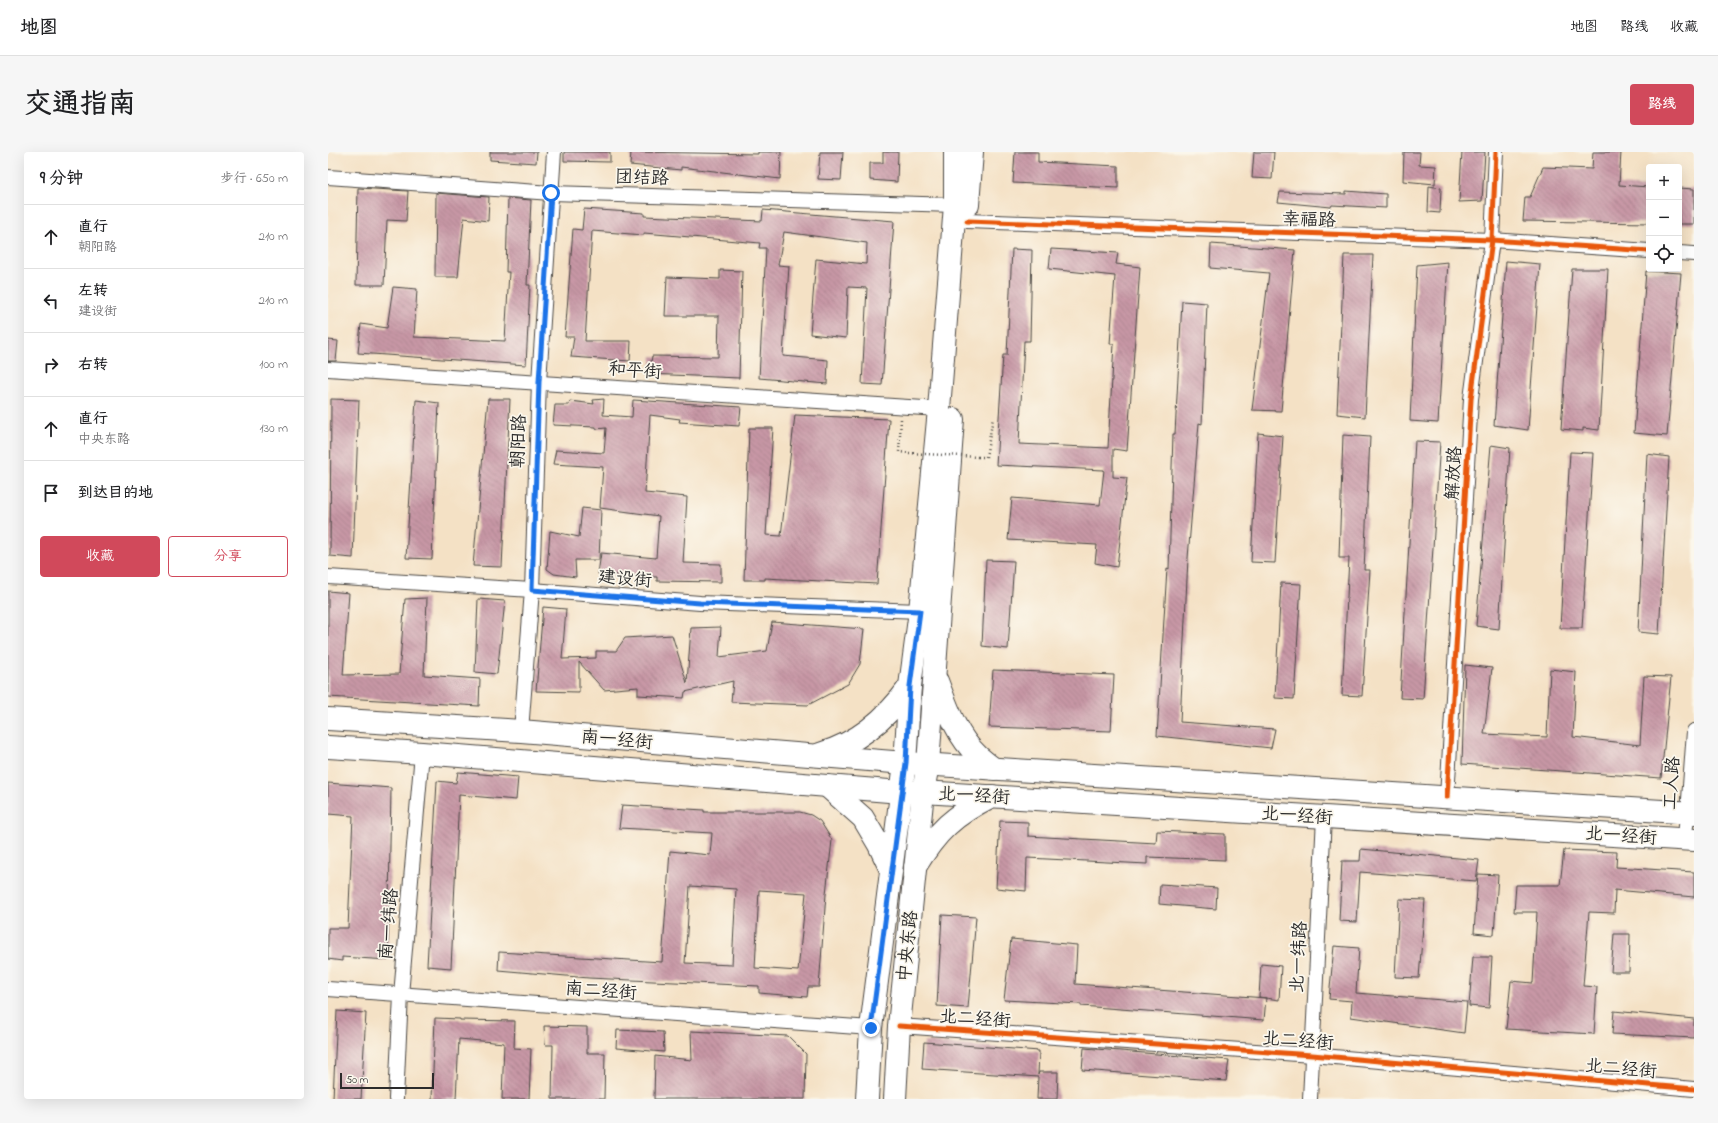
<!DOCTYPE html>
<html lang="zh">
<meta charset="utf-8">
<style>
:root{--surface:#fff;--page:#f6f6f6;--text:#202124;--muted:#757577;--line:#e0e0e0;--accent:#d1495b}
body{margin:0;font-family:"Indie Flower","LXGW WenKai TC",sans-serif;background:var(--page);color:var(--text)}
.controls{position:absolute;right:12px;top:12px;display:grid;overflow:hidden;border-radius:4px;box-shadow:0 4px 16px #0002}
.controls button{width:36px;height:36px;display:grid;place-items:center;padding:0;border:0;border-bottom:1px solid var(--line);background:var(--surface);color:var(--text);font:20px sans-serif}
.scale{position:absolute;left:12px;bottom:10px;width:94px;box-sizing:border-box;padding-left:4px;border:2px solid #2b2b2b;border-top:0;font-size:11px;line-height:14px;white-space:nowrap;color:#2b2b2b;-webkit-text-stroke:3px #fbf7ec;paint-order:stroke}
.stop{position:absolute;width:12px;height:12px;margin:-9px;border:3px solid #1a73e8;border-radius:50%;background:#fff}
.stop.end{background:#1a73e8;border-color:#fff;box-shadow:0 1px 4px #0008}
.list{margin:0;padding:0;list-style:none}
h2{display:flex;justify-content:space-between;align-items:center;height:52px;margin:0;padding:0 16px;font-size:17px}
h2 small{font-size:13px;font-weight:400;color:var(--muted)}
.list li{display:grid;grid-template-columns:26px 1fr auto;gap:12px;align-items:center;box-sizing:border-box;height:64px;padding:0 16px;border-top:1px solid var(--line)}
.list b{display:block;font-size:15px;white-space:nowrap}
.list p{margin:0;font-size:13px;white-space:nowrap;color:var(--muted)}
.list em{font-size:13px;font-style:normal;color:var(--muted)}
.actions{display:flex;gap:8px;padding:12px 16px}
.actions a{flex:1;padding:9px 0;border:1px solid var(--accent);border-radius:4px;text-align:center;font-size:14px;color:var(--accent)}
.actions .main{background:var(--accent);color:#fff}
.icon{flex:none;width:22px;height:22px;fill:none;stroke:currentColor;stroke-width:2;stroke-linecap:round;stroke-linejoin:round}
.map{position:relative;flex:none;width:1366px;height:947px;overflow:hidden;border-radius:4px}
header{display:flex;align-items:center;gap:24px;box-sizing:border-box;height:56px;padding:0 20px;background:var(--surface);border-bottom:1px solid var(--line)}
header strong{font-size:19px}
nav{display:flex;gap:22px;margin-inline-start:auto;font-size:14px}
.intro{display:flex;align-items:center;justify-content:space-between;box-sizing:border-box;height:96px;padding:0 24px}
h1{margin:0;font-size:28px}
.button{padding:10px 18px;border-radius:4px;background:var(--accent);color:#fff;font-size:14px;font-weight:700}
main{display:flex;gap:24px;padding:0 24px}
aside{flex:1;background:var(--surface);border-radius:4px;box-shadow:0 4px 16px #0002}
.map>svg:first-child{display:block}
</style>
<header>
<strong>地图</strong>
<nav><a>地图</a><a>路线</a><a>收藏</a></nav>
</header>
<div class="intro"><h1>交通指南</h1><a class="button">路线</a></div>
<main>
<aside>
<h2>9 分钟<small>步行 · 650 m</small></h2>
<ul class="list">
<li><svg class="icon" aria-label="ahead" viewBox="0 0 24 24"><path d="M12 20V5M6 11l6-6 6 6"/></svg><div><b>直行</b><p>朝阳路</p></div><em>210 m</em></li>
<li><svg class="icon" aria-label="left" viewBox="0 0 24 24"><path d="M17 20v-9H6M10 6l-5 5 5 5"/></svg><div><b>左转</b><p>建设街</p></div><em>210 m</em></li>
<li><svg class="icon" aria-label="right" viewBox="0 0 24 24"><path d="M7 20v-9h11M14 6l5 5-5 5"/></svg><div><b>右转</b></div><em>100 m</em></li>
<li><svg class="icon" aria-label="ahead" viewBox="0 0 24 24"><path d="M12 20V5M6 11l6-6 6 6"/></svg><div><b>直行</b><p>中央东路</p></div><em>130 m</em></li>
<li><svg class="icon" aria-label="arrive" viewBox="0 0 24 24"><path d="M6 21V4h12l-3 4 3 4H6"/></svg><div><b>到达目的地</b></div></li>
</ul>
<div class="actions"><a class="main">收藏</a><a>分享</a></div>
</aside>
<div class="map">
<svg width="1366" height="947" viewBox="0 0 1366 947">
<defs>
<pattern id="building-back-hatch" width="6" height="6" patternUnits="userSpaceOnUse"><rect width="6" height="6" fill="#c897a6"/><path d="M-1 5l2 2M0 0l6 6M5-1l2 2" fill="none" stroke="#a37b87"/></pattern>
</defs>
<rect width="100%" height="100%" fill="#fbf7ec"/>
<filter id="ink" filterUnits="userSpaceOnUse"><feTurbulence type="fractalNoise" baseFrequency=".025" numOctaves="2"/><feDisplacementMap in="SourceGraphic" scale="8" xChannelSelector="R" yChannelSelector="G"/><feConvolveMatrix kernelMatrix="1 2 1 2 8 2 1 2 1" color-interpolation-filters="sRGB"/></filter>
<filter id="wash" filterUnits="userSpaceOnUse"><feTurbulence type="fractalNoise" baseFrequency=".012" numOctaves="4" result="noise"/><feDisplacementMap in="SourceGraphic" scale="16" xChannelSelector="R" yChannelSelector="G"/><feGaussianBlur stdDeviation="0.9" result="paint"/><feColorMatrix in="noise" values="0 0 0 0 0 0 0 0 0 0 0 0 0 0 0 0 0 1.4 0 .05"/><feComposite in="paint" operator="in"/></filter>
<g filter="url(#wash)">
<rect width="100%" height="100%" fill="#f4e1c5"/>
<g id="blocks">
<!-- building -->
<g fill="url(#building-back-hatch)" fill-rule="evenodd">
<polygon points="162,0 209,0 208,11 162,8"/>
<polygon points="236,0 282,0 282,10 236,9"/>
<polygon points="303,0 430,2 430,0 453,0 452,27 353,15 353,18 302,13"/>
<polygon points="492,0 515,0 513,28 490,27"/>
<polygon points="555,0 570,0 569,30 542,28 542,11 555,11"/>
<polygon points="687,0 710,0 710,10 790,14 790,36 685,31"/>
<polygon points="926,0 946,0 944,27 924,26"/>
<polygon points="1076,0 1092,0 1091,13 1108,14 1107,32 1075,29"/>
<polygon points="1134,0 1157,0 1154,49 1131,50"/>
<polygon points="1265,0 1293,0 1291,33 1321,35 1321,71 1195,69 1197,45 1202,45 1215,15 1264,17"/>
<polygon points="1101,34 1113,36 1112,61 1100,60"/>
<polygon points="30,36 80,39 78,69 59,68 56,133 28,133"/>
<polygon points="1351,36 1366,37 1366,72 1351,72"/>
<polygon points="1018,39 1058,42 1058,56 1004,53 1003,55 950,50 952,40 1018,42"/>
<polygon points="108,41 161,45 160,69 136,66 130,125 107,125"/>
<polygon points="180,46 203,48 199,133 202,133 198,213 30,201 33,172 59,176 65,135 89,137 86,185 177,189 181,120 178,120"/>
<polygon points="256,57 316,61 316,64 434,69 435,58 566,69 554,233 534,232 539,136 520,135 518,186 482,182 488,107 538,112 539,91 456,80 450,113 461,114 455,204 500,208 499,232 431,226 438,96 431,96 432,91 316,81 316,83 264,79 257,189 303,189 302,209 243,205 246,185 237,185 245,77 254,78"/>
<polygon points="883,92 967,98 953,259 924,258 941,121 882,116"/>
<polygon points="684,97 704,98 702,189 696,189 691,292 780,296 786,192 782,192 787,124 721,117 723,97 790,101 788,112 812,115 799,299 785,297 785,325 799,326 789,415 767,411 769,393 680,388 684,346 772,353 776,318 668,313 675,203 679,203"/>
<polygon points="1016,103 1045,103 1037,265 1009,262"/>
<polygon points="1178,109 1212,112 1200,278 1166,273"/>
<polygon points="1120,110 1110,271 1082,269 1089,113"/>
<polygon points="1244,117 1280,117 1271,278 1255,276 1255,279 1233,277"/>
<polygon points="392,118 414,119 411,226 321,222 324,204 390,205 391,164 337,164 339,125 392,127"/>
<polygon points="1318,119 1353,121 1339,284 1306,281"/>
<polygon points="854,149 879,151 874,272 871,271 860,406 852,570 947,577 943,596 829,584 839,416 841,417 845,282 847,282"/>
<polygon points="0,188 10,189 8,209 0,209"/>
<polygon points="3,247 31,248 25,406 2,404"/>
<polygon points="160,247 182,247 174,415 145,414"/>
<polygon points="276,247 275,263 304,265 305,248 413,255 411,274 351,270 352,267 322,263 317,341 359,345 355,411 393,412 393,430 329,429 329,425 270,422 273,401 328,406 331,364 272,356 275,315 225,312 228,298 276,301 278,276 268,277 268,275 225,273 227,253 241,253 242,249 266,252 265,248"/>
<polygon points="88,248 111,251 104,407 78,406"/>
<polygon points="467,263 561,267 549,432 437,426 437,428 416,428 421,276 445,276 438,383 453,384"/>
<polygon points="930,281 955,284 947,411 923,410"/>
<polygon points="1015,283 1042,285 1036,418 1042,418 1034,544 1014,543 1021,406 1011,406"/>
<polygon points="1087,289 1112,290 1095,547 1072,546"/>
<polygon points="1163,293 1182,296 1171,477 1148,474"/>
<polygon points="1242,300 1265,301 1254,476 1232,476"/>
<polygon points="1319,302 1341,305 1331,482 1310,480"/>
<polygon points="254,356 273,358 271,408 247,408 248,425 226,422 219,417 222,379 251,385"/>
<polygon points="658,408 686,409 680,497 654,494"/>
<polygon points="953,431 973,432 966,547 947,546"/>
<polygon points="0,439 21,441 15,523 71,522 77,447 99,446 96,523 152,527 151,554 0,545"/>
<polygon points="150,447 177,449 169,522 147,520"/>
<polygon points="215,455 238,457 234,507 268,506 268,499 288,499 297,486 344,483 359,531 363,476 393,475 391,505 439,499 444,470 536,477 532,512 520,532 480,553 403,550 405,529 357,540 356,546 310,543 310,535 276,538 251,510 251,540 208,539"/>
<polygon points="1137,513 1164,516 1156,582 1219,585 1222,517 1248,520 1245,585 1312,593 1316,524 1343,525 1333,626 1134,612"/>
<polygon points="665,518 786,523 783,579 661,575"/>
<polygon points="130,620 190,625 188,648 131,643 123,816 99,814 109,629 128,631"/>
<polygon points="0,631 63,636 60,808 14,805 14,809 0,807 0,776 20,776 25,664 0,662"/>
<path d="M294 653 376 658V660H472L483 663 492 669 504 688 498 742 491 835H480L479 845 431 841V834L261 826 170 818 171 800 334 810 342 699 382 703 384 681 291 676ZM362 734 408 737 404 813 357 811ZM431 738 478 741 470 819 427 816Z"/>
<polygon points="672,669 700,670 700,684 828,691 829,679 897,682 897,708 819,705 819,712 699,706 698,739 668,736"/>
<polygon points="1033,697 1151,708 1148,729 1032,720 1029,770 1011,769 1014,709 1032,709"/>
<polygon points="1236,698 1289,700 1288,715 1366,720 1366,745 1287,738 1286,761 1261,760 1255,834 1269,835 1266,882 1178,877 1183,829 1205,831 1209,760 1186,760 1188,733 1232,733"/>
<polygon points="1150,722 1170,723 1166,783 1146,781"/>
<polygon points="832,732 889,736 888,757 831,752"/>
<polygon points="1071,747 1097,748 1091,826 1067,825"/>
<polygon points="614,763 648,765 640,856 609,854"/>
<polygon points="1286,782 1302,782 1301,820 1283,820"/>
<polygon points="683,787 749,793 747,832 938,846 931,845 933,812 953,814 951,848 938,846 936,868 753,854 753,852 676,848"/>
<polygon points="1006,794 1031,796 1028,841 1139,850 1136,881 1023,865 1024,849 1001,847"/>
<polygon points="1145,805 1164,805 1161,856 1141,854"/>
<polygon points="9,859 38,861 33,947 5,947"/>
<polygon points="1286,859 1366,867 1366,886 1284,882"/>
<polygon points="107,866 132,867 132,868 187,869 186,896 203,897 201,947 174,947 176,891 131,887 128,947 104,947"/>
<polygon points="216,874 259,875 259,901 277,901 276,947 224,947 225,893 217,893"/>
<polygon points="289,878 335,880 336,900 288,896"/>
<polygon points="363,879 460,884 478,902 477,947 326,947 327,904 364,908"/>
<polygon points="596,890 711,899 710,923 711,920 730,920 729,947 709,947 710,925 594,917"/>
<polygon points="756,896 901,908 898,929 754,918"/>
</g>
</g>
</g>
<g filter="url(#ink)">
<use href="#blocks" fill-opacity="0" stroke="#494642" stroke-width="1"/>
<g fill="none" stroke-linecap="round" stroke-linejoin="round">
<!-- street casing -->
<g stroke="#494642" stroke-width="16">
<g id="street">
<polyline points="0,25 223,41 627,53"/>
<polyline points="639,69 1164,88 1321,99"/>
<polyline points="1351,101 1366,102"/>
<polyline points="0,217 611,257"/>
<polyline points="0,425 204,438 372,451 592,459"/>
<polyline points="193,579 204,438 211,230 226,0"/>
<polyline points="1119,645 1143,247 1164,88 1168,0"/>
<polyline points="1356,687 1360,661 1366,579"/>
<polyline points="0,837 543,876"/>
<polyline points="571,874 984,903 1366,937"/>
<polyline points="68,947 73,843 94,601"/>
<polyline points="982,947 996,665"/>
</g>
</g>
<!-- primary casing -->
<g stroke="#494642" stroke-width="24">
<g id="primary">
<polyline points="640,53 644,0"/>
<path d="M609 529C619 555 628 583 649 603 654 608 660 612 666 617"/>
<polyline points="499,634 535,666 551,693 563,718"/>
<polyline points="539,947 543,876 577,611 582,534 592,459 611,257 627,53 627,0"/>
<polyline points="567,947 571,874 595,640 600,612 625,267"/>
</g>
</g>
<!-- highway casing -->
<g stroke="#494642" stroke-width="24">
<g id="highway">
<polyline points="0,567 193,579 577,611 1366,661"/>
<polyline points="0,595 94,601 573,640 595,640 1366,688"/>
<path d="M492 602C530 591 560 565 582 534"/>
<path d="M587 715C609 679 626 663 664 644"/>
</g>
</g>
<!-- path -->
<g stroke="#494642" stroke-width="2.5" stroke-dasharray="1 3" stroke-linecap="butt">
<polyline points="573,267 571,300 581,301"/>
<polyline points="650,305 658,305 665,266"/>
</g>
<!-- street -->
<use href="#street" stroke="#fff" stroke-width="14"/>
<!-- primary -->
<use href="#primary" stroke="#fff" stroke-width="22"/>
<!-- highway -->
<use href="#highway" stroke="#fff" stroke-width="22"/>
<!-- path-bridge -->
<polyline stroke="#494642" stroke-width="2.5" stroke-dasharray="1 3" stroke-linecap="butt" points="581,301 650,305"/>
<!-- cycleway casing -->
<g stroke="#fbf7ec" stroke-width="8">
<g id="cycleway">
<polyline points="639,69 1164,88 1321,99"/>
<polyline points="1119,645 1143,247 1164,88 1168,0"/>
<polyline points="571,874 984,903 1366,937"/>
</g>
</g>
<!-- cycleway -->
<use href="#cycleway" stroke="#e8590c" stroke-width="5"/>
</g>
</g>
<g fill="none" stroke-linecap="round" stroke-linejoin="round" filter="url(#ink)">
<!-- route -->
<polyline stroke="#1a73e8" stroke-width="5" points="223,41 211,230 204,438 372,451 592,459 582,534 578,611 543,876"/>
</g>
<g text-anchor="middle" stroke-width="3.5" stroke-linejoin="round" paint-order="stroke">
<!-- street labels -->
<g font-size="18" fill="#2b2b2b" stroke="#fbf7ec">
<text transform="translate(314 25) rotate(2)" y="6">团结路</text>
<text transform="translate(981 67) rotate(2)" y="6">幸福路</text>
<text transform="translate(307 218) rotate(4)" y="6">和平街</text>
<text transform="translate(190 289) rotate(-88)" y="6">朝阳路</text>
<text transform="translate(1125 321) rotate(-87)" y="6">解放路</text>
<text transform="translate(297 426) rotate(5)" y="6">建设街</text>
<text transform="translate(289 587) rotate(5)" y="6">南一经街</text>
<text transform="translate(1343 631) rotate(-86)" y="6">工人路</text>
<text transform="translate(646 643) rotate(3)" y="6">北一经街</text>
<text transform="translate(969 663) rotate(4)" y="6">北一经街</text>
<text transform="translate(1293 683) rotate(4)" y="6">北一经街</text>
<text transform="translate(60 772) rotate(-85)" y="6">南一纬路</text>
<text transform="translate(579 794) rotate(-84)" y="6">中央东路</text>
<text transform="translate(970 805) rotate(-87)" y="6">北一纬路</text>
<text transform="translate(273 838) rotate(4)" y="6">南二经街</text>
<text transform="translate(647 866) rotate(4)" y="6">北二经街</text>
<text transform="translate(970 888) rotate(4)" y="6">北二经街</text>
<text transform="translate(1293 916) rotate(5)" y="6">北二经街</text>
</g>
</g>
</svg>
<div class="controls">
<button>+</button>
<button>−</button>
<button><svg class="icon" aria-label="locate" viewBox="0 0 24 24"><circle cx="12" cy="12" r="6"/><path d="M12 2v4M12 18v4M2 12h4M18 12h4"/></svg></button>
</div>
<div class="scale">50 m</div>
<div class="stop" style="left:223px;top:41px"></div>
<div class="stop end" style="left:543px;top:876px"></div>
</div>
</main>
